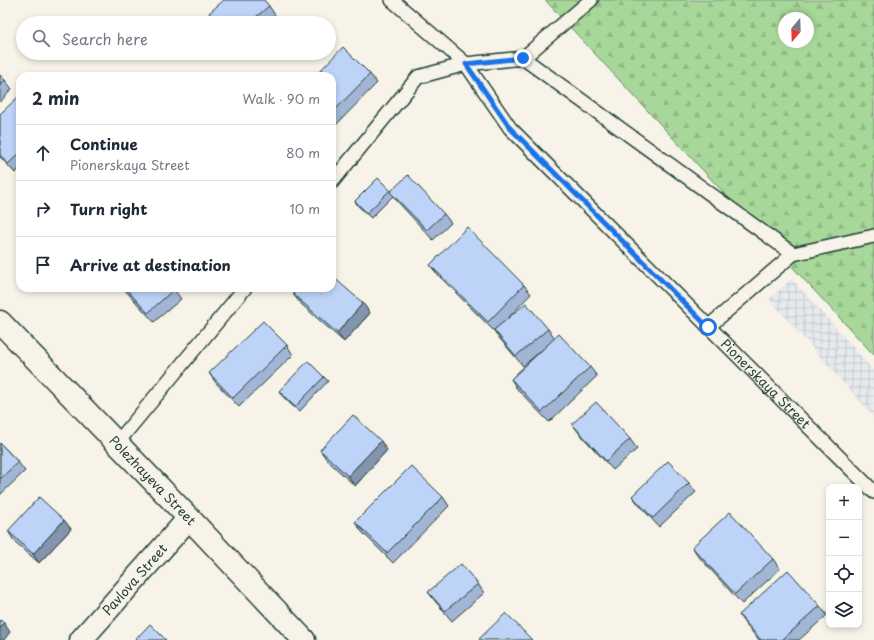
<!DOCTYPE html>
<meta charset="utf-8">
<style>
:root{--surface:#fff;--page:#f2f2f3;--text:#1f2937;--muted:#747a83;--line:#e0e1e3}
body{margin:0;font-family:"Playpen Sans",sans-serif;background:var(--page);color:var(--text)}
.controls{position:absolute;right:12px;bottom:12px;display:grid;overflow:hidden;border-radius:8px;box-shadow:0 2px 6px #0003}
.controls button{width:36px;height:36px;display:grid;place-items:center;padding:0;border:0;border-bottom:1px solid var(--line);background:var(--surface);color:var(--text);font:20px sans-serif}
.compass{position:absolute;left:778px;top:12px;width:36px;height:36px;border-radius:50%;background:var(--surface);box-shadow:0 2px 6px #0003;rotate:199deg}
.stop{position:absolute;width:12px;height:12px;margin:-9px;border:3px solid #1a73e8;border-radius:50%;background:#fff}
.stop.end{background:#1a73e8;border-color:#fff;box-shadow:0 1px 4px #0008}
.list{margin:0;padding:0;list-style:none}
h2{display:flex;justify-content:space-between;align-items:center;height:52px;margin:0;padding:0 16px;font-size:17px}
h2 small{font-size:13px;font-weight:400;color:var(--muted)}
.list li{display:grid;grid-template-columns:26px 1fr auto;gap:12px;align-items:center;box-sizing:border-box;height:56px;padding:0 16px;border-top:1px solid var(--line)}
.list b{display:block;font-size:15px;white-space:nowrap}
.list p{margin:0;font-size:13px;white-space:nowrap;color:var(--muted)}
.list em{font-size:13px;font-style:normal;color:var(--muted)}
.icon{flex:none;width:22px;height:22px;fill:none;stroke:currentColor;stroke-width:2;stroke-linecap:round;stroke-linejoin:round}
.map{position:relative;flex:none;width:874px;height:640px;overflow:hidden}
.search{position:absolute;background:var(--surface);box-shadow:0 2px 6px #0003;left:16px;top:16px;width:320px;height:44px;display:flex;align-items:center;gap:10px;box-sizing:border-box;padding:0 14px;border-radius:22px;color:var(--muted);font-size:15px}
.panel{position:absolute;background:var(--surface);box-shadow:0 2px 6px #0003;left:16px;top:72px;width:320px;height:220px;border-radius:12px}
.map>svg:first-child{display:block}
</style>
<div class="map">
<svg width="874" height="640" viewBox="0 0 874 640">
<defs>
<pattern id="industrial-grid" width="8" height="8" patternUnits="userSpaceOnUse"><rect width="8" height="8" fill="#e6e9ed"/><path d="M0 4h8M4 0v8" fill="none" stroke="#c5c9cc"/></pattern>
<pattern id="forest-firs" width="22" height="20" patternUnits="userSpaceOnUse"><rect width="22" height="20" fill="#a8d899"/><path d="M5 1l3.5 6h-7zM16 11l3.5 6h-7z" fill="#90ba84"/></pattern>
</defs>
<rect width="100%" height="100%" fill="#f7f3e8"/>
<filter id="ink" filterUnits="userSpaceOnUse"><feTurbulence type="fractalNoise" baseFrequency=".025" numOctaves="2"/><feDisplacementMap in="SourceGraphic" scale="8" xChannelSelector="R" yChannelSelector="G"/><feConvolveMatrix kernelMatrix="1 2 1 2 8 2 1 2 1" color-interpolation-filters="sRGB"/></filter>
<g filter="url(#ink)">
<!-- industrial -->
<polygon fill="url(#industrial-grid)" points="792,279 874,371 874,417 769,299"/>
<!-- forest -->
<path fill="url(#forest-firs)" stroke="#648a66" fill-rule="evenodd" d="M545 0H874V355ZM784 18H808V42H784Z"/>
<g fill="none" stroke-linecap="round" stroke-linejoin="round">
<!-- lane casing -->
<g stroke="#1f3d34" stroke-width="16">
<g id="lane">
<path id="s1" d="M392 0 466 64 510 128 874 492"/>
<polyline points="523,58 793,254"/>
<polyline points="332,182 418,77 466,64 523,58 591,0"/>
<polyline points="708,327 793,254 874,236"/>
<polyline points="117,443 245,288"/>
</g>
</g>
<!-- street casing -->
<g stroke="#1f3d34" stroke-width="25">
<g id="street">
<path id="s2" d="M81 640 189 518"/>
</g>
</g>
<!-- primary casing -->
<g stroke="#1f3d34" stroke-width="25">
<g id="primary">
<path id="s3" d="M0 322 189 518 304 640"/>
</g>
</g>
<!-- lane -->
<use href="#lane" stroke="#f7f3e8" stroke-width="13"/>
<!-- street -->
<use href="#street" stroke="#f7f3e8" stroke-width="22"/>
<!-- primary -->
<use href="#primary" stroke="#f7f3e8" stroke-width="22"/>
</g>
<!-- wall -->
<g fill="#a3b5d5" stroke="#1f3d34">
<polygon points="269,6 275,15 266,23 217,23 209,13"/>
<polygon points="370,74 377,83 332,129 332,76"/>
<polygon points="0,75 5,80 12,89 0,102"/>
<polygon points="20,100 20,168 15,173 0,157 0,114"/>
<polygon points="390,190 391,191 444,214 451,223 433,240 397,201 393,196 371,218 358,206 355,201"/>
<polygon points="430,265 524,285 531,294 504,322 548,329 555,338 590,367 597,376 549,422 517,389 511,379 543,349 523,366 500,339 494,331 437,274"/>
<polygon points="123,288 173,288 181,299 154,322"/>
<polygon points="293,294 370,313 344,342 300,303"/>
<polygon points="287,345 293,355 239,407 216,383 209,373"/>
<polygon points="324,377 328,381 299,412 282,396 279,391"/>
<polygon points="572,424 630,439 637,449 613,470 579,433"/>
<polygon points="0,443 18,462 25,471 0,495"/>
<polygon points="320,450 387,450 355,486 327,460"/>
<polygon points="689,483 696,492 659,527 639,505 632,496"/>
<polygon points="443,497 449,506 393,563 362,532 355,522"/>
<polygon points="64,520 71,529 39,563 14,541 8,531"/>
<polygon points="692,547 773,559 780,569 742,604 699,557"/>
<polygon points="478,584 484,593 452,621 435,601 428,592"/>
<polygon points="820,606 827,615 799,640 759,640 745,624 739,615"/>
</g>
<!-- shaded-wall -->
<g fill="#8594ae" stroke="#1f3d34">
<polygon points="363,303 370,313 344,342 337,333"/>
<polygon points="381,441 387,450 355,486 348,476"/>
<polygon points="64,520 71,529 39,563 33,554"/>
<polygon points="4,623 10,632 4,640 0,640 0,628"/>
</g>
<!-- building -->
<g fill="#bed3f8" stroke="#1f3d34">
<polygon points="224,0 264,0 269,6 249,23 219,23 209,13"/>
<polygon points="343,47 370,74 332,113 332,76 315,76"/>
<polygon points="0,75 5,80 0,85"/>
<polygon points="18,97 20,100 20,153 8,164 0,155 0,114"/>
<polygon points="408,175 444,214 427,230 390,192"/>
<polygon points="378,178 390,190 367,213 355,201"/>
<polygon points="467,227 524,285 488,322 430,265"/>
<polygon points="332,276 363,303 337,333 293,294 298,288 332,288"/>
<polygon points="125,288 173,288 174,289 148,313"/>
<polygon points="526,303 548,329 516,356 494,330"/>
<polygon points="263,321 287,345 233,398 209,373"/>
<polygon points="559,334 590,367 542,412 511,379"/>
<polygon points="308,361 324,377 295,407 279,391"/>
<polygon points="596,402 630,439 606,461 572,424"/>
<polygon points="353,415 381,441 348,476 320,450"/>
<polygon points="0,443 18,462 0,479"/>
<polygon points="668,461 689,483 653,518 632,496"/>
<polygon points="411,466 443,497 387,553 355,522"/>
<polygon points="39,497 64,520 33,554 8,531"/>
<polygon points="730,512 773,559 735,594 692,547"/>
<polygon points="461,564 478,584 445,611 428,592"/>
<polygon points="788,570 820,606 782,640 761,640 739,615"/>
<polygon points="506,613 532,640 481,640 479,639"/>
<polygon points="0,620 4,623 0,628"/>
<polygon points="150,624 166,640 135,640"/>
</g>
</g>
<g fill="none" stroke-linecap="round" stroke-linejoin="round" filter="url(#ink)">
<!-- route -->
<polyline stroke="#1a73e8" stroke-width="5" points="523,58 466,64 510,128 708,327"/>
</g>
<g text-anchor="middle" stroke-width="3" stroke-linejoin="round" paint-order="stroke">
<!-- street labels -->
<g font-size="13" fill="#1f3d34" stroke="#f7f3e8">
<text dy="5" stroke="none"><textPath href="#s1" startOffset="537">Pionerskaya Street</textPath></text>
<text dy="5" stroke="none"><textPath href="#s3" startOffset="220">Polezhayeva Street</textPath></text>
<text dy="5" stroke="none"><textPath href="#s2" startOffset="81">Pavlova Street</textPath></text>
</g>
</g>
</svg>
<div class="controls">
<button>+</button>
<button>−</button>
<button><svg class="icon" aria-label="locate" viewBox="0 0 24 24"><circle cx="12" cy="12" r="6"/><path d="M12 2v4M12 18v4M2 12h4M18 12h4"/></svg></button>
<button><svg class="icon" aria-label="layers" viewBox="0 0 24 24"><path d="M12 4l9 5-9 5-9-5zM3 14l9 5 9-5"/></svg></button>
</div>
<svg class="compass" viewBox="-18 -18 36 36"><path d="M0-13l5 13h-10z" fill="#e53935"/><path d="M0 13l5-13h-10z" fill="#747a83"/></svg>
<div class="stop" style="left:708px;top:327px"></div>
<div class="stop end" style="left:523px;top:58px"></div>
<div class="search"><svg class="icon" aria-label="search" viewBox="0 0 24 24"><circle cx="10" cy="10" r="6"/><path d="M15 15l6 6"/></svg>Search here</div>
<section class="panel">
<h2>2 min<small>Walk · 90 m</small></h2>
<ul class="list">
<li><svg class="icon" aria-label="ahead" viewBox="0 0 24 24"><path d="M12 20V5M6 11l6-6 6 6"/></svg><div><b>Continue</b><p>Pionerskaya Street</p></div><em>80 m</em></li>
<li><svg class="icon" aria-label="right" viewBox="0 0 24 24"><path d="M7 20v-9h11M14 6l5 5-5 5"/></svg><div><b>Turn right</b></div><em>10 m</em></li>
<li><svg class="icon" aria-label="arrive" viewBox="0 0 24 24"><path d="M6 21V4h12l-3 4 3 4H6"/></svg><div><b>Arrive at destination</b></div></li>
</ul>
</section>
</div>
